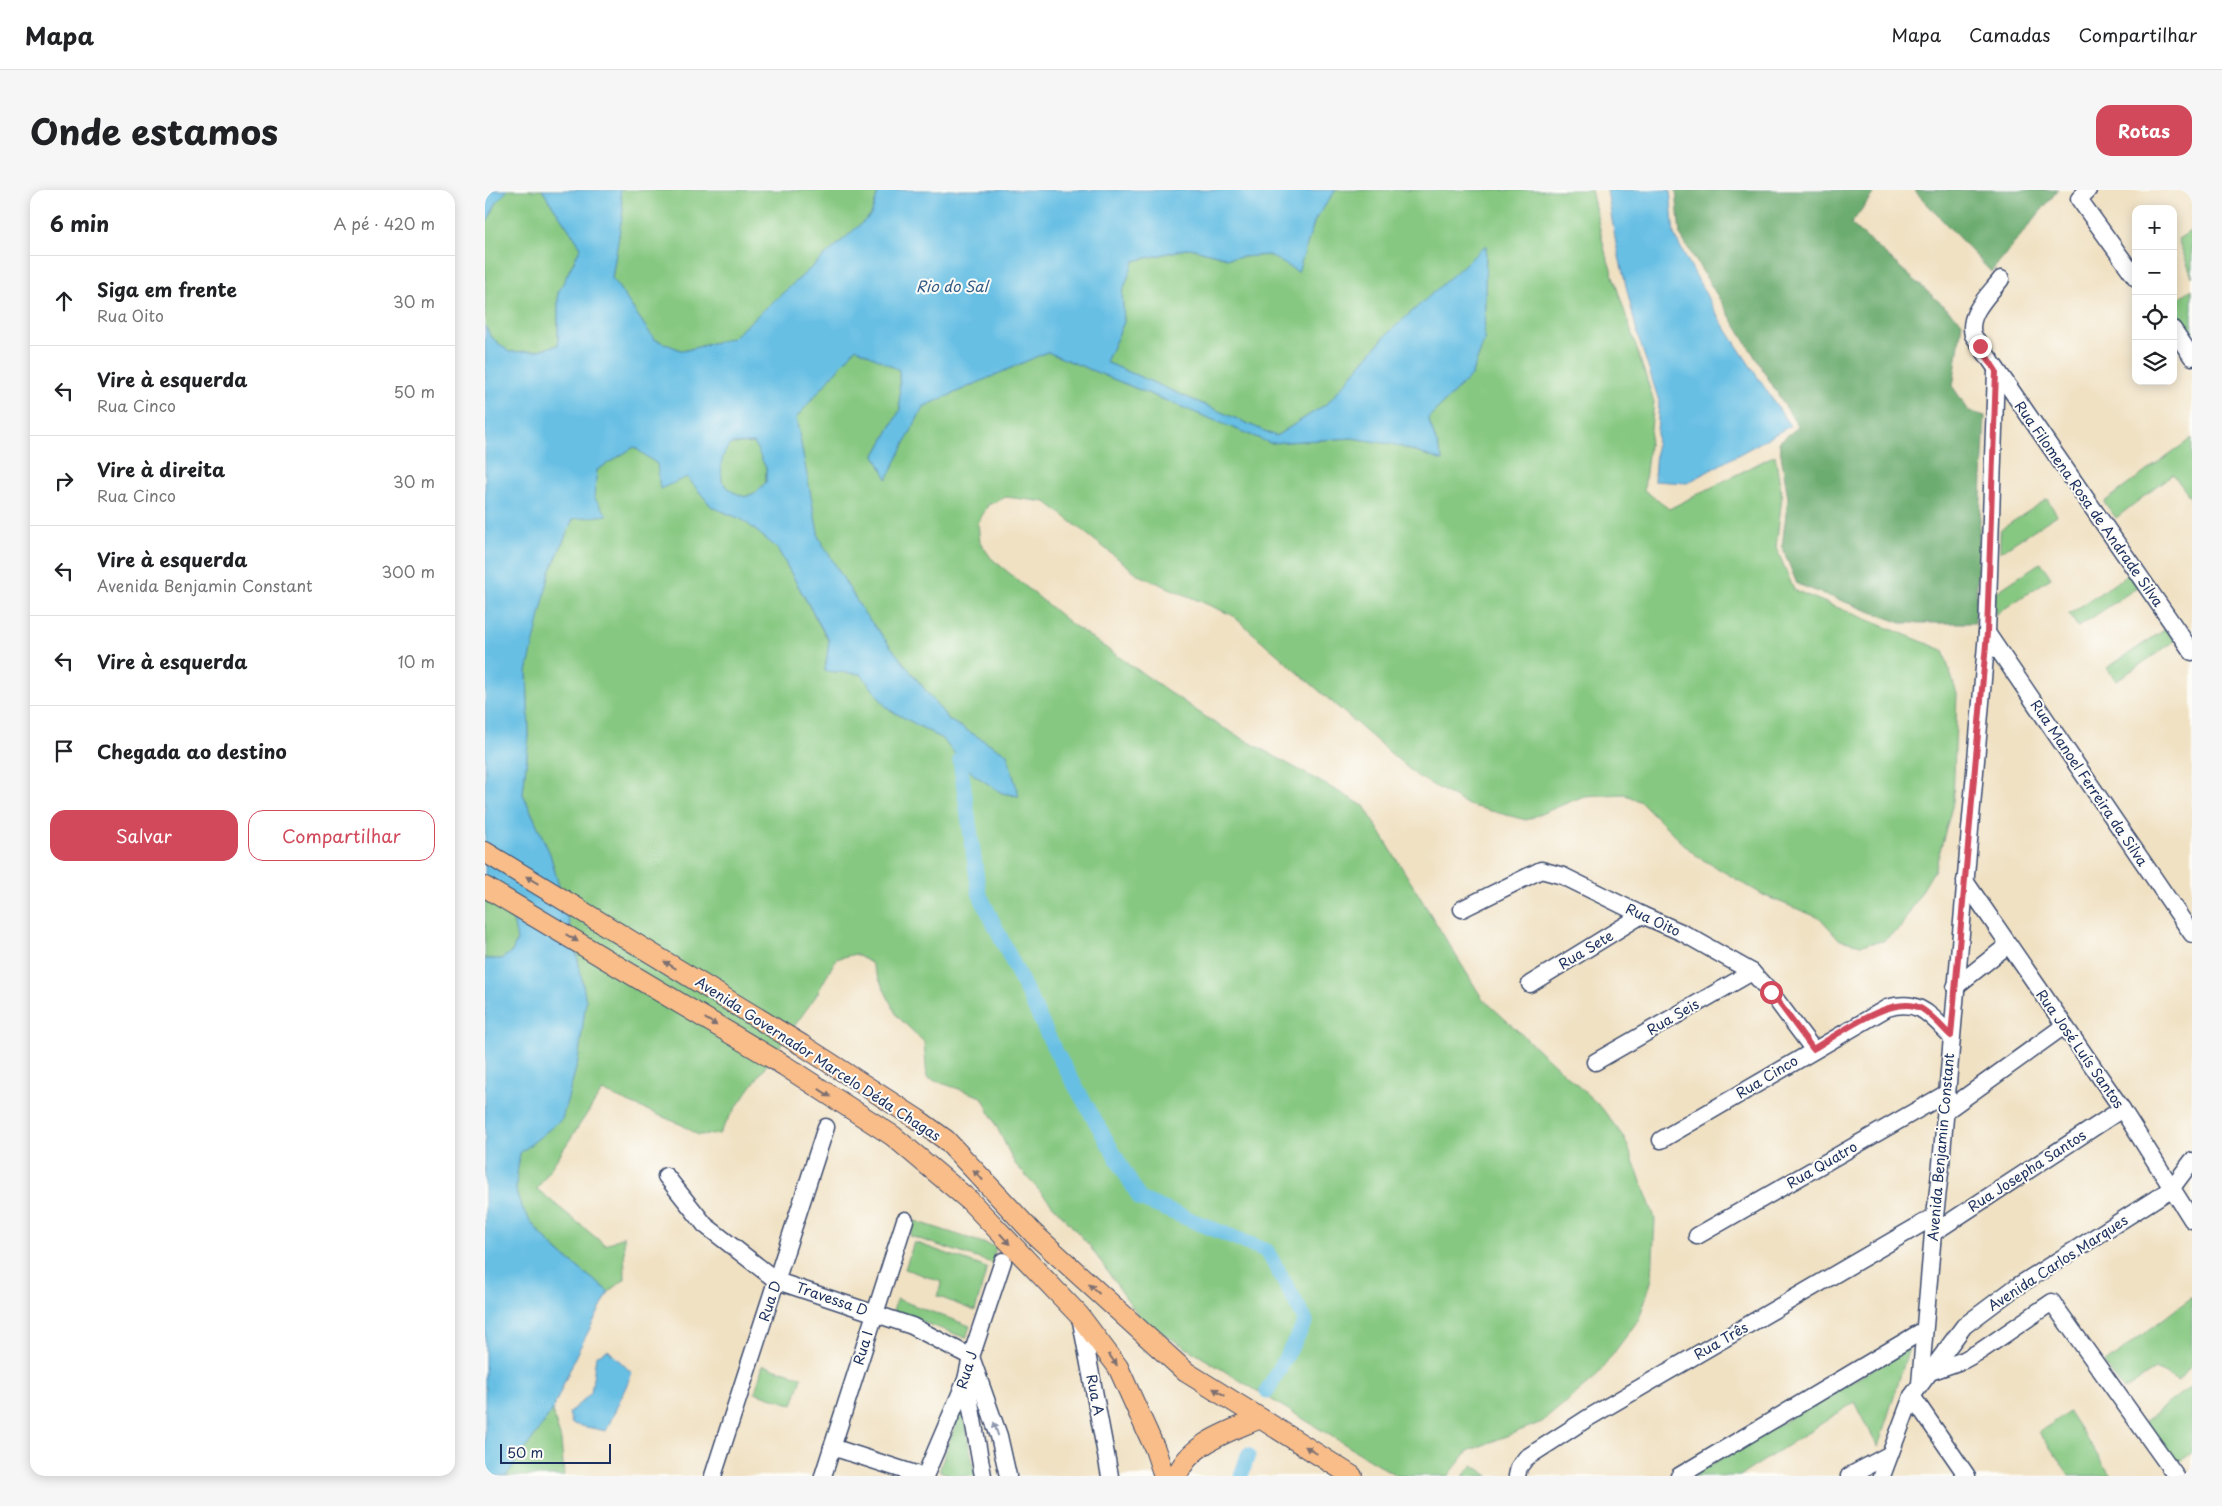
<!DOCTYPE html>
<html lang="pt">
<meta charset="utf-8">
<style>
:root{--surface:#fff;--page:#f6f6f6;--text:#202124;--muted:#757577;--line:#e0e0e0;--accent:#d1495b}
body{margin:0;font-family:"Playpen Sans",sans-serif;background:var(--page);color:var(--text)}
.controls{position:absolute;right:15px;top:15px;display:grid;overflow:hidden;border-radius:10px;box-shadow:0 2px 12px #0003}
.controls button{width:45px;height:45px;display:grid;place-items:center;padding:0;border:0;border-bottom:1px solid var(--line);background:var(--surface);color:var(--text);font:25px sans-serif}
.scale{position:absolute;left:15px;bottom:12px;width:111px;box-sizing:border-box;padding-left:5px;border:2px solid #1b2f5e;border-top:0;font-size:14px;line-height:18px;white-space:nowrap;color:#1b2f5e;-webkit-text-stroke:4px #fdfcf7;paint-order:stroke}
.stop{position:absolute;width:15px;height:15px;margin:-11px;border:4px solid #d1495b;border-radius:50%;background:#fff}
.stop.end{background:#d1495b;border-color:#fff;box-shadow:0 1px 5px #0008}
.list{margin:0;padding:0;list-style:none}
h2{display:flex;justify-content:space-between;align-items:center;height:65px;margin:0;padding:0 20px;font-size:21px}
h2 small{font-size:16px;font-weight:400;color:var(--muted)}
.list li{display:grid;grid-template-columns:32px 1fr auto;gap:15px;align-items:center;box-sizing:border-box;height:90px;padding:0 20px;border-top:1px solid var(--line)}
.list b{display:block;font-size:19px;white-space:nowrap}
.list p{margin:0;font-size:16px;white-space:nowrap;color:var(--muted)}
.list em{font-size:16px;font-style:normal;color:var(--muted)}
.actions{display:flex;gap:10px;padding:15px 20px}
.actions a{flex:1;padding:11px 0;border:1px solid var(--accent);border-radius:15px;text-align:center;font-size:18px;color:var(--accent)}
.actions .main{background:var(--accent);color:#fff}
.icon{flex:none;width:28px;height:28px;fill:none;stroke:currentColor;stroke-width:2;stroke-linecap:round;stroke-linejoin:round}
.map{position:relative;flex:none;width:1707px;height:1286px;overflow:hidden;border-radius:15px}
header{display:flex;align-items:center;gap:30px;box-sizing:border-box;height:70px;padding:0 25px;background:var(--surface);border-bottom:1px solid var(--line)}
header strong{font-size:24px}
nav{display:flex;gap:28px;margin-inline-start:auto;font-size:18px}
.intro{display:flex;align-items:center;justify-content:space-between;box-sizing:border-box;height:120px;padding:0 30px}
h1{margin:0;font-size:35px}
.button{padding:12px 22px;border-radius:15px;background:var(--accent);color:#fff;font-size:18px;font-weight:700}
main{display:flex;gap:30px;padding:0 30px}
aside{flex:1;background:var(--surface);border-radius:15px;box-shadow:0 2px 12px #0003}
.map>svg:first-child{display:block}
</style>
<header>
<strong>Mapa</strong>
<nav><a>Mapa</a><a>Camadas</a><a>Compartilhar</a></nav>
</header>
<div class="intro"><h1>Onde estamos</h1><a class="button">Rotas</a></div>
<main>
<aside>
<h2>6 min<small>A pé · 420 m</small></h2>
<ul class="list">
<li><svg class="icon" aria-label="ahead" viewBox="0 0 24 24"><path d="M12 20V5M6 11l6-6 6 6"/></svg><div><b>Siga em frente</b><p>Rua Oito</p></div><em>30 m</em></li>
<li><svg class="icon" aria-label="left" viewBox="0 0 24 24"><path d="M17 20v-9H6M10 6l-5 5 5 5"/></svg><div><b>Vire à esquerda</b><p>Rua Cinco</p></div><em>50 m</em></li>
<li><svg class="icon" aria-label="right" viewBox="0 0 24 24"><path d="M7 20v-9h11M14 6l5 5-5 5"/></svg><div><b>Vire à direita</b><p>Rua Cinco</p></div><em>30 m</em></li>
<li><svg class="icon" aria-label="left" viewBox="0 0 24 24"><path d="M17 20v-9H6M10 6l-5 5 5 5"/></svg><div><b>Vire à esquerda</b><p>Avenida Benjamin Constant</p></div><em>300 m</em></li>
<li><svg class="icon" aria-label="left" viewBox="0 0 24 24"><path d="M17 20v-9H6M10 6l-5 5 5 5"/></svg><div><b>Vire à esquerda</b></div><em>10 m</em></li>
<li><svg class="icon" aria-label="arrive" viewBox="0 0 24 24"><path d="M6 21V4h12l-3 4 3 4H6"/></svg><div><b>Chegada ao destino</b></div></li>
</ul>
<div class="actions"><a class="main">Salvar</a><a>Compartilhar</a></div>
</aside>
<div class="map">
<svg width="1707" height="1286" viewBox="0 0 1707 1286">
<rect width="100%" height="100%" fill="#fdfcf7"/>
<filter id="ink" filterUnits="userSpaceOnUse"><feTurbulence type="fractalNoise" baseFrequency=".02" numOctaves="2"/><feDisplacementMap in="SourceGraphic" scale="10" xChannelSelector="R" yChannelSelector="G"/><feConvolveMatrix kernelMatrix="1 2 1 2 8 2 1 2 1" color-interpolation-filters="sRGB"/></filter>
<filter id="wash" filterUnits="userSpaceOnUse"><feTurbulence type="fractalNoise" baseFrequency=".0096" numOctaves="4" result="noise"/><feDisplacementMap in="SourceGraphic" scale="20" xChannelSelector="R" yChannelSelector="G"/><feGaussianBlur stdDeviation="1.12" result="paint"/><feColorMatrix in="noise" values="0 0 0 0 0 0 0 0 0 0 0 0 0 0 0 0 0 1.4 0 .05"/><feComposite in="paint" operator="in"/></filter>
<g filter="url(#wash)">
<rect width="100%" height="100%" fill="#f0e1c3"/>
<!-- green -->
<g fill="#86c881" stroke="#507c70">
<polygon points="23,0 57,0 96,57 73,103 73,155 50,161 24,162 5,146 0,134 0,36 13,10"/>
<polygon points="135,0 394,0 386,25 247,148 198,161 169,149 127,88 138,20"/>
<path d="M851 0H1106L1120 61 1169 212 1159 300 1184 319 1290 265 1297 307 1291 357 1309 400 1458 460 1472 504 1468 613 1450 679 1415 738 1398 751 1376 755 1355 750 1335 728 1280 706 1210 665 1156 612 1139 604 1099 606 1041 630 983 615 932 586 747 425 654 385 561 312 521 307 503 315 493 333 495 352 506 368 585 433 728 532 879 616 997 808 1116 917 1140 949 1170 1028 1167 1089 1154 1129 1111 1187 1057 1232 983 1261 963 1286H912L657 1131 604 1055 530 974 497 907 442 888 439 852 412 826 386 773 370 764 351 769 331 806 245 926 234 944 213 945 197 935 117 901 52 999 120 1055 139 1046 140 1089 124 1102C92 1076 45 1045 32 1005 29 996 34 973 35 963L77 929 93 871 101 811 89 750 65 664 38 604 44 546 42 482 52 433 65 382 88 329 109 307 112 280 149 257 172 274 202 287 227 317 258 330 292 358 344 452 340 481 376 484 403 519 456 548 488 584 517 603 533 606 522 564 464 530 379 423 334 348 311 228 371 157 414 179 415 220 390 265 402 288 438 217 562 162 785 253 867 248 911 255 958 271 943 228 986 186 999 151 1001 56 901 145 843 213 791 246 621 172 639 132 637 103 649 71 705 58 743 68 784 65 813 81 830 30Z"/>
<polygon points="1707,40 1707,87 1693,49"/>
<polygon points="1707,99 1707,149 1706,149 1688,122 1688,112"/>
<polygon points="1707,248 1707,310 1688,284 1631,328 1619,312"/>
<path d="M270 253 281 278V292L272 302 259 307 248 302 237 292C236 275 234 267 246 254Z"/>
<polygon points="1562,309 1572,325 1515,362 1515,340"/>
<polygon points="1556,372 1566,388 1510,425 1510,403"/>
<polygon points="1644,384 1653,397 1593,437 1584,424"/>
<polygon points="1682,438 1690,451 1631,491 1622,478"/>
<polygon points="0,695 27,724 32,750 27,762 16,769 0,769"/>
<polygon points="430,1031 511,1057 507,1073 425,1046"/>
<polygon points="429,1052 502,1078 490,1121 452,1106 457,1092 420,1079"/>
<polygon points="1707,1107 1707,1174 1693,1191 1671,1179 1639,1200 1619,1174"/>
<polygon points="412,1109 485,1136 481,1148 408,1121"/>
<polygon points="1424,1158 1393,1257 1370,1212 1255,1286 1206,1286"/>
<polygon points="278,1175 317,1187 308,1215 270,1202"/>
<polygon points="1707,1195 1707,1263 1691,1274 1659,1232"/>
<polygon points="477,1216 490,1286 469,1286 454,1281"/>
<polygon points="67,1221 76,1250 79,1286 21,1286"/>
<polygon points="1584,1222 1626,1286 1585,1286 1554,1242"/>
<polygon points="988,1275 1004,1286 978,1286"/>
</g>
<!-- forest -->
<g fill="#6cac6f" stroke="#446e66">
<polygon points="1191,0 1391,0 1366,34 1477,132 1468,197 1484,221 1500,226 1490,433 1416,433 1312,394 1297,357 1303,308 1294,252 1313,237 1195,45"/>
<polygon points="1429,0 1573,0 1506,82"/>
</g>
<!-- water -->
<g fill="#67bfe4" stroke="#4177a1" fill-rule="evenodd">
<polygon points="0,0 23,0 13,10 0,36"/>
<path d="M57 0H135L138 20 127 88 169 149 198 161 247 148 386 25 394 0H851L830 30 813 82 784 65 743 68 705 58 649 71 637 103 639 132 621 172 791 246 843 213 901 145 1001 55 999 151 986 186 943 228 958 271 911 255 867 248 785 253 562 162 438 217 402 289 390 265 415 220 414 180 371 158 311 228 334 348 379 423 464 530 522 564 534 606 517 603 488 584 456 548 403 519 376 484 340 481 344 451 292 358 258 330 227 317 202 287 175 299 172 274 149 257 112 280 109 307 122 325 88 329 65 382 42 482 44 546 38 604 65 664 89 750 101 811 93 871 77 929 35 963C34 973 29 996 32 1005 46 1047 91 1075 124 1102L92 1163 67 1221 21 1286H0V769H16L27 762 32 750 27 724 0 695V134L5 146 24 162 50 161 73 155V103L96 57ZM269 253 281 278V292L272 302 260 307 248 302 237 292C236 276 235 266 246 254Z"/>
<polygon points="1122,0 1185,0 1189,45 1233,127 1305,236 1202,293 1169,291 1174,211 1153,146 1131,54"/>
<polygon points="123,1160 147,1183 121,1241 87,1234 84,1223 106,1203 111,1166"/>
</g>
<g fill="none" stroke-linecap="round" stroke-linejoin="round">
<!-- canal -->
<g stroke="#67bfe4" stroke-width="15">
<polyline points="475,570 494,703 572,864 655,1009 782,1061 821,1131 782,1201"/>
<polyline points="756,1286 763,1265"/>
</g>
</g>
</g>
<g filter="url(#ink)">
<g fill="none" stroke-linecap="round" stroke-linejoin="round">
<!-- minor casing -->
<g stroke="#3b4a6d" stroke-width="19">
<g id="minor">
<polyline points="1603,0 1594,9 1651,88"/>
<path d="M1516 89C1504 105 1482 124 1488 145L1707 462"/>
<polyline points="1688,139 1707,167"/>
<polyline points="1502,443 1707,744"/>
<polyline points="1480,691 1637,919 1707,1030"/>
<polyline points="977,719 1056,680 1078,686 1157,725 1198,743 1267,782 1286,803 1328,859"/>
<polyline points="1045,794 1157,725"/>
<polyline points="1470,797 1523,755"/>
<polyline points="1110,872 1267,782"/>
<polyline points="1461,921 1579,836"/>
<path d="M1176 950 1402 818C1434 808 1445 825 1466 846"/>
<polyline points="181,986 220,1035 292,1091 427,1136 486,1167 514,1246 523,1286"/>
<polyline points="1448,1043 1637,919"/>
<polyline points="1212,1046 1462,903"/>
<polyline points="595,1126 625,1286"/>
<polyline points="1445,1182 1479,1170 1497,1160 1567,1112 1691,1286"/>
<polyline points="481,1190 498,1286"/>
<polyline points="1435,1194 1448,1043 1456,974 1502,443 1511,181"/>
<polyline points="1427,1206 1482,1286"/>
<polyline points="347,1257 437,1286"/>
<polyline points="228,1286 341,937"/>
<polyline points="338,1286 420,1030"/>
<polyline points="440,1286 481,1190 486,1167 518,1071"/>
<polyline points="1032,1286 1034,1277 1041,1268 1103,1228 1450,1026"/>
<polyline points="1194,1286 1439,1140"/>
<polyline points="1364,1286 1405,1264"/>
<polyline points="1397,1286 1427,1206 1479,1136 1531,1097 1686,999 1707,971"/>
</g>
</g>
<!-- major casing -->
<g stroke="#3b4a6d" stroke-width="22">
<g id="major">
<polyline points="0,662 317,855 432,929 461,950 548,1043 701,1182 775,1228"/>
<polyline points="0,697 300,876 408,946 485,1011 594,1125 633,1177 670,1259 679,1286"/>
<path d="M692 1286C704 1253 746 1241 775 1228L867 1286"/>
</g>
</g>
<!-- minor -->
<use href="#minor" stroke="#fff" stroke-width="16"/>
<!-- major -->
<use href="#major" stroke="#f8bd89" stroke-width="20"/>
</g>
<!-- one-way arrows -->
<defs><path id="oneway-solid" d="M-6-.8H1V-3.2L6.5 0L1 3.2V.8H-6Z" transform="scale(1.25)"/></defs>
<g fill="#7e6f71">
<use href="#oneway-solid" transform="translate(47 690) rotate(-149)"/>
<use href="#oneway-solid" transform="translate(87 748) rotate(31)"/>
<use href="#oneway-solid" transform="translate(185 775) rotate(-149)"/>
<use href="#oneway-solid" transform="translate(226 832) rotate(31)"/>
<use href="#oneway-solid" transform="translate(340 903) rotate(34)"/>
<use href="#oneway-solid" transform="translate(493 985) rotate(-133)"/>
<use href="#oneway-solid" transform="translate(520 1049) rotate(47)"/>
<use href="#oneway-solid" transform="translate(609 1099) rotate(-138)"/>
<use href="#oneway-solid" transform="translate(628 1170) rotate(54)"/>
<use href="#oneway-solid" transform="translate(734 1202) rotate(-149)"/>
<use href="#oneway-solid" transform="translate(826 1260) rotate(-148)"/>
</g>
<use fill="#8d97ae" href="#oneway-solid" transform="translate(511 1239) rotate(-108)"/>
</g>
<g fill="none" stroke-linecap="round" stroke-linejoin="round" filter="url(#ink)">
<!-- route -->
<path stroke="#d1495b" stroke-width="6" d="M1286 802 1328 859C1354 844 1409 802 1437 819 1448 826 1457 837 1466 846L1502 443 1511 181 1495 156"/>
</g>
<g text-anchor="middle" stroke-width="4" stroke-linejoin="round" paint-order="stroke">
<!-- street labels -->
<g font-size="14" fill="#1b2f5e" stroke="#fdfcf7">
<text transform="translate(1604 314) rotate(55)" y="5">Rua Filomena Rosa de Andrade Silva</text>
<text transform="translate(1604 593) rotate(56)" y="5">Rua Manoel Ferreira da Silva</text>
<text transform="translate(1168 730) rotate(25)" y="5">Rua Oito</text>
<text transform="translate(1101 760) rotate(-31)" y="5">Rua Sete</text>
<text transform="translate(1188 827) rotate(-30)" y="5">Rua Seis</text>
<text transform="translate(1595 859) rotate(55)" y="5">Rua José Luís Santos</text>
<text transform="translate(333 869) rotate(33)" y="5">Avenida Governador Marcelo Déda Chagas</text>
<text transform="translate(1282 887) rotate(-31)" y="5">Rua Cinco</text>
<text transform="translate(1456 957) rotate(-85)" y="5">Avenida Benjamin Constant</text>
<text transform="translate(1337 975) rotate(-30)" y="5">Rua Quatro</text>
<text transform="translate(1542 981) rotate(-33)" y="5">Rua Josepha Santos</text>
<text transform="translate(1573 1073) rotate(-33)" y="5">Avenida Carlos Marques</text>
<text transform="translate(347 1109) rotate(19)" y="5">Travessa D</text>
<text transform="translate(285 1111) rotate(-72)" y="5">Rua D</text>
<text transform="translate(1236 1151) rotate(-30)" y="5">Rua Três</text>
<text transform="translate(378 1158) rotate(-73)" y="5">Rua I</text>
<text transform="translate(482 1180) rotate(-73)" y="5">Rua J</text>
<text transform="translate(610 1205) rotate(79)" y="5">Rua A</text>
</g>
<!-- water labels -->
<g font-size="15" font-style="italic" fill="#325a86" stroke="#fdfcf7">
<text x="467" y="102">Rio do Sal</text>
</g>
</g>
</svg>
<div class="controls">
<button>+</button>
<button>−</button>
<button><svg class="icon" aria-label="locate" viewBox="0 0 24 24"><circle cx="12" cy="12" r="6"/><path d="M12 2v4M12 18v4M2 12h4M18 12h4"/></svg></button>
<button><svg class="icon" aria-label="layers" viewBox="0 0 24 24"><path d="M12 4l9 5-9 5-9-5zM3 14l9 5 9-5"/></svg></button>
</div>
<div class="scale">50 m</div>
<div class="stop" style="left:1286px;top:802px"></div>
<div class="stop end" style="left:1495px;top:156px"></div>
</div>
</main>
